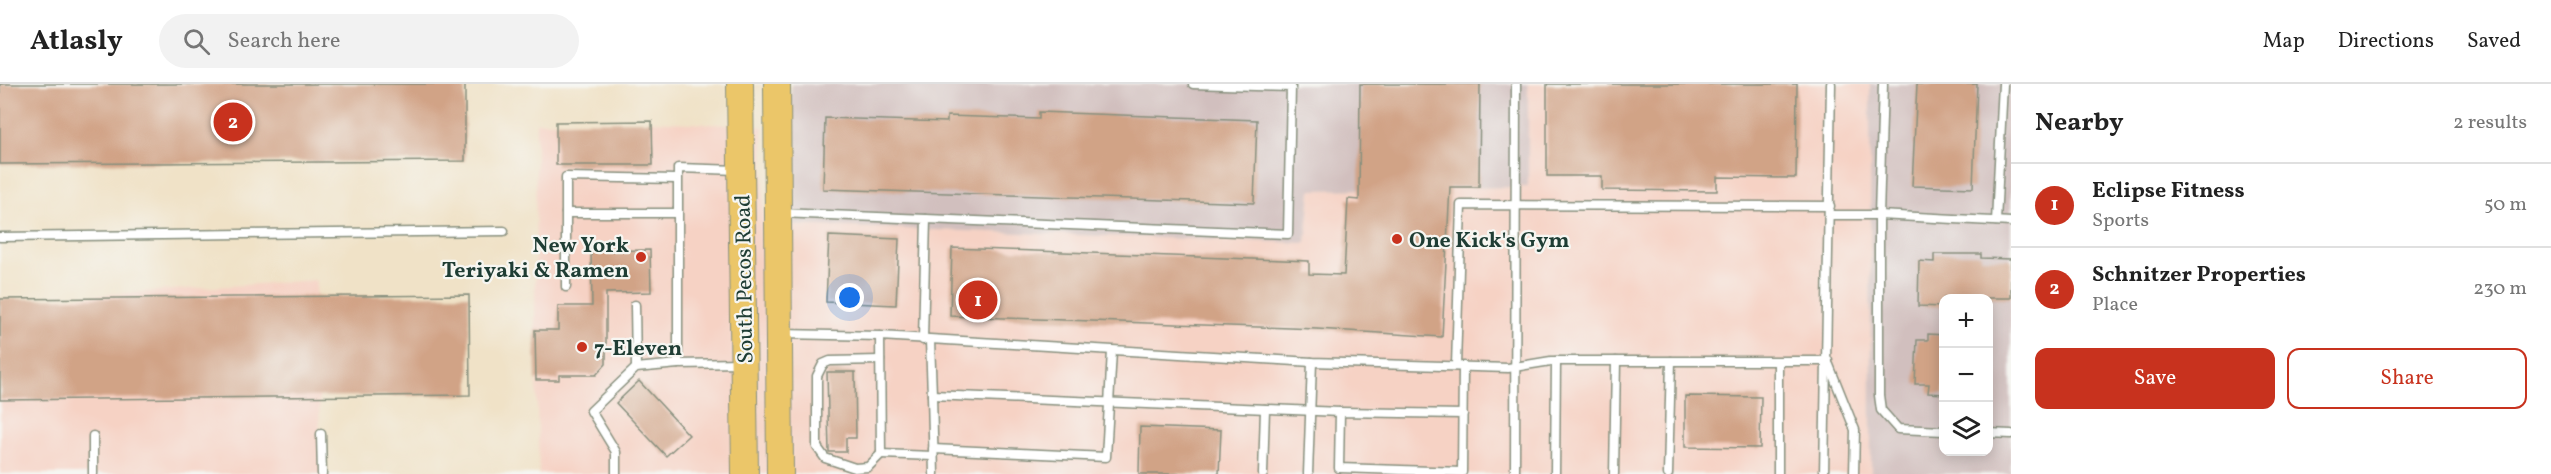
<!DOCTYPE html>
<meta charset="utf-8">
<style>
:root{--surface:#fff;--page:#f2f2f2;--text:#222;--muted:#767676;--line:#e0e0e0;--accent:#c8321e}
body{margin:0;font-family:Vollkorn,serif;background:var(--page);color:var(--text)}
.controls{position:absolute;right:18px;bottom:18px;display:grid;overflow:hidden;border-radius:12px;box-shadow:0 3px 15px #0003}
.controls button{width:54px;height:54px;display:grid;place-items:center;padding:0;border:0;border-bottom:2px solid var(--line);background:var(--surface);color:var(--text);font:30px sans-serif}
.you{position:absolute;left:850px;top:214px;width:21px;height:21px;margin:-15px;border:4px solid #fff;border-radius:50%;background:#1a73e8;box-shadow:0 0 0 9px #1a73e833}
.badge{display:grid;place-items:center;width:39px;height:39px;border-radius:50%;background:var(--accent);color:#fff;font-size:20px;font-weight:700}
.pin{position:absolute;translate:-50% -50%;border:3px solid #fff;box-shadow:0 2px 6px #0006}
.list{margin:0;padding:0;list-style:none}
h2{display:flex;justify-content:space-between;align-items:center;height:78px;margin:0;padding:0 24px;font-size:26px}
h2 small{font-size:20px;font-weight:400;color:var(--muted)}
.list li{display:grid;grid-template-columns:39px 1fr auto;gap:18px;align-items:center;box-sizing:border-box;height:84px;padding:0 24px;border-top:2px solid var(--line)}
.list b{display:block;font-size:22px;white-space:nowrap}
.list p{margin:0;font-size:20px;white-space:nowrap;color:var(--muted)}
.list em{font-size:20px;font-style:normal;color:var(--muted)}
.actions{display:flex;gap:12px;padding:18px 24px}
.actions a{flex:1;padding:14px 0;border:2px solid var(--accent);border-radius:12px;text-align:center;font-size:21px;color:var(--accent)}
.actions .main{background:var(--accent);color:#fff}
.icon{flex:none;width:33px;height:33px;fill:none;stroke:currentColor;stroke-width:2;stroke-linecap:round;stroke-linejoin:round}
.map{position:relative;flex:none;width:2011px;height:390px;overflow:hidden}
header{display:flex;align-items:center;gap:36px;box-sizing:border-box;height:84px;padding:0 30px;background:var(--surface);border-bottom:2px solid var(--line)}
header strong{font-size:28px}
nav{display:flex;gap:33px;margin-inline-start:auto;font-size:21px}
.search{width:420px;height:54px;background:var(--page);display:flex;align-items:center;gap:15px;box-sizing:border-box;padding:0 21px;border-radius:33px;color:var(--muted);font-size:22px}
main{display:flex}
aside{flex:1;background:var(--surface)}
.map>svg:first-child{display:block}
</style>
<header>
<strong>Atlasly</strong>
<div class="search"><svg class="icon" aria-label="search" viewBox="0 0 24 24"><circle cx="10" cy="10" r="6"/><path d="M15 15l6 6"/></svg>Search here</div>
<nav><a>Map</a><a>Directions</a><a>Saved</a></nav>
</header>
<main>
<div class="map">
<svg width="2011" height="390" viewBox="0 0 2011 390">
<rect width="100%" height="100%" fill="#f6f6f2"/>
<filter id="ink" filterUnits="userSpaceOnUse"><feTurbulence type="fractalNoise" baseFrequency=".0167" numOctaves="2"/><feDisplacementMap in="SourceGraphic" scale="12" xChannelSelector="R" yChannelSelector="G"/><feConvolveMatrix kernelMatrix="1 2 1 2 8 2 1 2 1" color-interpolation-filters="sRGB"/></filter>
<filter id="wash" filterUnits="userSpaceOnUse"><feTurbulence type="fractalNoise" baseFrequency=".008" numOctaves="4" result="noise"/><feDisplacementMap in="SourceGraphic" scale="24" xChannelSelector="R" yChannelSelector="G"/><feGaussianBlur stdDeviation="1.35" result="paint"/><feColorMatrix in="noise" values="0 0 0 0 0 0 0 0 0 0 0 0 0 0 0 0 0 1.4 0 .05"/><feComposite in="paint" operator="in"/></filter>
<g filter="url(#wash)">
<rect width="100%" height="100%" fill="#f0e2c7"/>
<!-- built -->
<g fill="#f6d2c4">
<polygon points="1528,0 1870,0 1871,390 539,390 535,246 536,38 652,37 763,43 764,140 1306,159 1311,106 1528,103"/>
<polygon points="316,196 321,390 0,390 0,218"/>
</g>
<!-- industrial -->
<g fill="#d1bfbe" fill-rule="evenodd">
<polygon points="791,0 1528,0 1528,103 1311,106 1306,159 793,141"/>
<path d="M1870 0H2011V390H1871ZM1944 214H1988V368H1944Z"/>
</g>
<g id="blocks">
<!-- building -->
<g fill="#d1a386">
<polygon points="0,0 465,0 465,77 0,80"/>
<polygon points="1360,0 1480,0 1479,103 1450,103 1442,253 1317,245 950,232 952,164 1309,177 1309,190 1344,191 1348,115 1359,116"/>
<polygon points="1547,0 1797,0 1796,94 1717,93 1717,107 1602,106 1602,92 1547,92"/>
<polygon points="1917,0 1977,0 1973,104 1912,102"/>
<polygon points="1039,28 1257,36 1254,119 823,105 825,34 947,38 947,32 1039,35"/>
<polygon points="652,37 653,81 556,81 556,38"/>
<polygon points="829,152 899,155 896,221 826,218"/>
<polygon points="650,166 651,208 606,209 606,280 596,291 559,291 559,296 536,296 535,246 558,246 558,222 592,222 591,167"/>
<polygon points="1934,170 1981,170 1981,174 2011,175 2011,214 1944,214 1944,223 1918,222 1919,177 1934,178"/>
<polygon points="469,211 470,311 0,316 0,215"/>
<polygon points="1928,250 1944,251 1944,310 1928,309 1929,300 1915,300 1917,256 1928,256"/>
<polygon points="827,288 855,288 856,354 846,354 846,368 829,368"/>
<polygon points="639,297 689,351 666,372 616,319"/>
<polygon points="1685,312 1761,313 1760,364 1685,363"/>
<polygon points="1140,343 1221,346 1219,390 1139,390"/>
</g>
</g>
</g>
<g filter="url(#ink)">
<use href="#blocks" fill-opacity="0" stroke="#88907e" stroke-width="1.5"/>
<g fill="none" stroke-linecap="round" stroke-linejoin="round">
<!-- service casing -->
<g stroke="#88907e" stroke-width="11">
<g id="service">
<polyline points="1883,0 1879,131 1879,311 1881,326 1898,345 1944,347"/>
<polyline points="566,129 676,129"/>
<polyline points="780,129 926,135 923,256"/>
<polyline points="1829,131 1879,131 2011,138"/>
<polyline points="926,135 1288,150 1291,3 1193,0"/>
<polyline points="1996,137 2003,0"/>
<polyline points="0,153 504,147"/>
<polyline points="566,203 566,93 677,95"/>
<polyline points="635,221 636,284"/>
<polyline points="782,250 880,252 1312,278 1508,284 1551,277 1828,277"/>
<polyline points="880,252 881,370 933,372"/>
<polyline points="930,257 932,311"/>
<polyline points="880,276 830,277 823,280 817,292 817,363 825,374 855,384 868,383 881,370"/>
<polyline points="1778,278 1778,390"/>
<polyline points="678,280 741,279"/>
<polyline points="1829,281 1855,346 1854,390"/>
<polyline points="1456,282 1461,121 1830,122"/>
<polyline points="1463,330 1340,328 1339,384 1462,388 1463,282"/>
<polyline points="1988,349 2011,350"/>
<polyline points="321,350 322,390"/>
<polyline points="933,365 1106,373 1112,267"/>
<polyline points="93,390 93,352"/>
<polyline points="616,390 616,368 591,327 636,284 678,280 678,84 738,86"/>
<polyline points="934,390 932,311 1340,328"/>
<polyline points="1263,390 1265,325"/>
<polyline points="1308,390 1312,278"/>
<polyline points="1515,390 1516,0"/>
<polyline points="1555,390 1556,277"/>
<polyline points="1614,390 1616,277"/>
<polyline points="1668,390 1671,277"/>
<polyline points="1824,390 1831,0"/>
</g>
</g>
<!-- primary casing -->
<g stroke="#88907e" stroke-width="28">
<g id="primary">
<polyline points="740,0 745,390"/>
<polyline points="777,0 780,390"/>
</g>
</g>
<!-- service -->
<use href="#service" stroke="#fff" stroke-width="8"/>
<!-- primary -->
<use href="#primary" stroke="#ebc669" stroke-width="26"/>
</g>
</g>
<!-- markers -->
<g fill="#c8321e" stroke="#f6f6f2" stroke-width="2">
<circle cx="1397" cy="155" r="6"/>
<circle cx="641" cy="173" r="6"/>
<circle cx="582" cy="263" r="6"/>
</g>
<g text-anchor="middle" stroke-width="4.5" stroke-linejoin="round" paint-order="stroke">
<!-- poi labels -->
<g font-size="22" font-weight="bold" fill="#1f3d34" stroke="#f6f6f2" text-anchor="start">
<text x="1409" y="163">One Kick's Gym</text>
<text x="629" y="168" text-anchor="end">New York<tspan x="629" dy="25">Teriyaki &amp; Ramen</tspan></text>
<text x="594" y="271">7-Eleven</text>
</g>
<!-- street labels -->
<g font-size="22" fill="#1f3d34" stroke="#f6f6f2">
<text transform="translate(743 195) rotate(-91)" y="8">South Pecos Road</text>
</g>
</g>
</svg>
<div class="controls">
<button>+</button>
<button>−</button>
<button><svg class="icon" aria-label="layers" viewBox="0 0 24 24"><path d="M12 4l9 5-9 5-9-5zM3 14l9 5 9-5"/></svg></button>
</div>
<div class="you"></div>
<div class="pin badge" style="left:978px;top:216px">1</div>
<div class="pin badge" style="left:233px;top:38px">2</div>
</div>
<aside>
<h2>Nearby<small>2 results</small></h2>
<ul class="list">
<li><span class="badge">1</span><div><b>Eclipse Fitness</b><p>Sports</p></div><em>50 m</em></li>
<li><span class="badge">2</span><div><b>Schnitzer Properties</b><p>Place</p></div><em>230 m</em></li>
</ul>
<div class="actions"><a class="main">Save</a><a>Share</a></div>
</aside>
</main>
